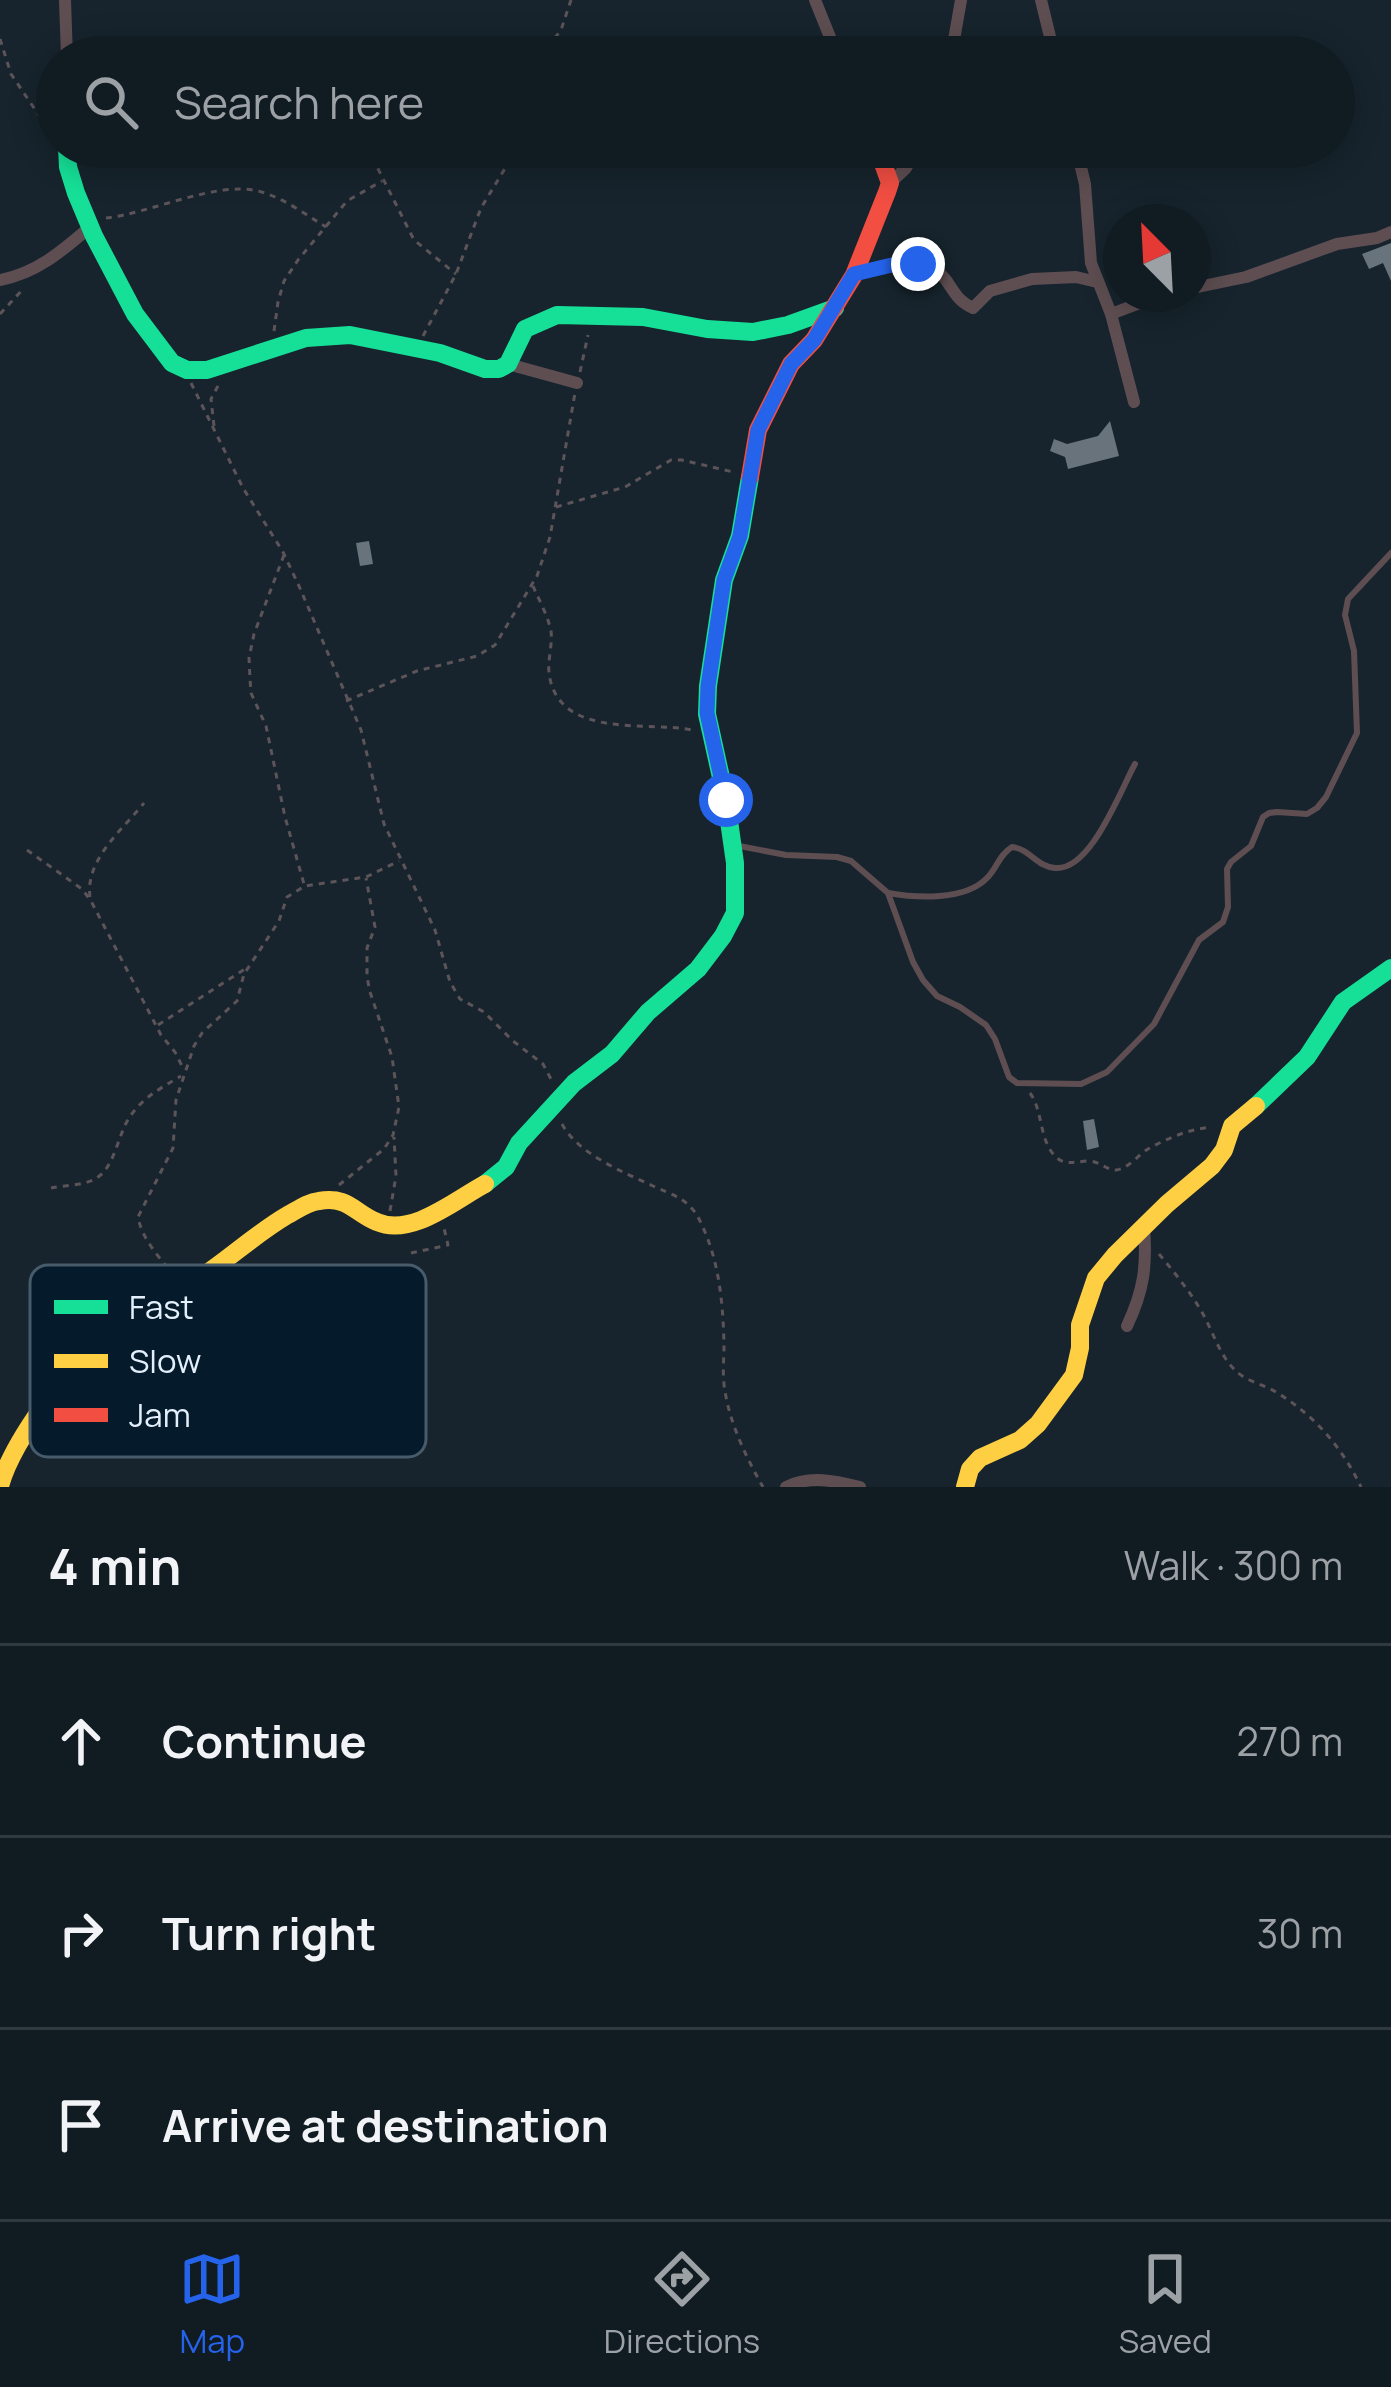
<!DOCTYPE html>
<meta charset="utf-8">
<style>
:root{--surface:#111b22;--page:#1e282f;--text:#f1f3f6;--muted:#9ca1a5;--line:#303940;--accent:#2563eb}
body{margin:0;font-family:Manrope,sans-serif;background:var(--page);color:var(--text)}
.compass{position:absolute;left:1103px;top:204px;width:108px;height:108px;border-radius:50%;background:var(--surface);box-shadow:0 6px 30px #0003;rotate:336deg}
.stop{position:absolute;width:36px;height:36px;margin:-27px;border:9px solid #2563eb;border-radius:50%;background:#fff}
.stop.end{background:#2563eb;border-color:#fff;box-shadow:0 3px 12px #0008}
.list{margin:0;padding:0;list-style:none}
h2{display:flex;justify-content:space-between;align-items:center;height:156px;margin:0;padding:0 48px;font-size:51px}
h2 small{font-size:39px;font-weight:400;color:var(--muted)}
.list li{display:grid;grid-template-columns:78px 1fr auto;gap:36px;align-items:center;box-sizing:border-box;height:192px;padding:0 48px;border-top:3px solid var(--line)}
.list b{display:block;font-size:45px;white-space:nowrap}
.list em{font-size:39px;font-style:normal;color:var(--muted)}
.icon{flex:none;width:66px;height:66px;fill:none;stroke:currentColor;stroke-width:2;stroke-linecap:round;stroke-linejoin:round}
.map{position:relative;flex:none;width:1391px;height:1487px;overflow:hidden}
.search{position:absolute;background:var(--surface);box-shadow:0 6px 30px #0003;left:36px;right:36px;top:36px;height:132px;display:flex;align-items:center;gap:30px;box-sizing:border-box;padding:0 42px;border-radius:66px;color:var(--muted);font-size:45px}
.sheet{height:732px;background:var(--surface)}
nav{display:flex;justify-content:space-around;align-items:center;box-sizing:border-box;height:168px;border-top:3px solid var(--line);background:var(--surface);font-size:33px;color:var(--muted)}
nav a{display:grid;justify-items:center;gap:6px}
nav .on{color:var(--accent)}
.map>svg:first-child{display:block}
</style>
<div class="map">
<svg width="1391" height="1487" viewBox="0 0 1391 1487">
<rect width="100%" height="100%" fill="#17242d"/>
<!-- building -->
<g fill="#68737c">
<polygon points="1391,243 1391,281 1383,263 1369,269 1362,254"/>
<polygon points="1110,421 1119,456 1068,469 1065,457 1050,451 1054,439 1067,444 1098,436"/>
<polygon points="369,541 373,564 360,566 356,543"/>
<polygon points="1094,1119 1099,1147 1087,1150 1083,1121"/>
</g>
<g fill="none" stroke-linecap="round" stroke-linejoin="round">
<!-- path -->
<g stroke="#5c5459" stroke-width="3" stroke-dasharray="6 6" stroke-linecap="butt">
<polyline points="0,39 11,74 53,136"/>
<polyline points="540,57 561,30 571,0"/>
<polyline points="367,147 414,240 456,274"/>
<path d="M106 218C151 213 215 181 258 191 282 197 305 214 326 227"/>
<polyline points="0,314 24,288"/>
<polyline points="274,331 278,302 284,281 298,260 347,201 382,181"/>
<polyline points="423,336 456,274 481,208 518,147"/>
<polyline points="580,372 588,335"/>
<polyline points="191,383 243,488 283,552 299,586 361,730 384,824 435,930 450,982 460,999 484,1012 513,1041 543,1064 552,1081"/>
<polyline points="214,426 211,399 219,384"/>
<polyline points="556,507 625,487 671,460 682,460 733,472"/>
<polyline points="284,555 254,634 249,658 250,679 251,693 266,726 285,817 304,884"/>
<path d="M533 586C539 600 548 616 551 631 553 647 546 663 550 679 563 739 649 721 692 730"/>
<polyline points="346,701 417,671 477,656 495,645 537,576 550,537 575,393"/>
<polyline points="27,850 82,889 91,901 161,1035 175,1052 183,1068"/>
<path d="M90 897C85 860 122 830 144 803"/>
<polyline points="158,1025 245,969"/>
<path d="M1030 1093C1043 1111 1039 1138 1054 1155 1064 1167 1076 1161 1090 1161 1101 1162 1106 1170 1116 1170 1128 1169 1138 1155 1148 1149 1168 1138 1189 1129 1212 1127"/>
<path d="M562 1124C578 1154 623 1172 653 1186 672 1195 687 1198 698 1217 719 1257 723 1301 724 1345 724 1360 722 1376 725 1391 730 1424 747 1459 763 1487"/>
<polyline points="339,1185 384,1149 393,1135 399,1107 392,1057 370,992 367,977 367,948 375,927 366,878"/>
<path d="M51 1188C65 1185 86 1186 98 1177 115 1165 118 1135 129 1118 143 1097 161 1088 181 1076"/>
<polyline points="390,1211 396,1176 394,1137"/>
<polyline points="411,1253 448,1245 444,1228"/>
<path d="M1159 1254C1175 1273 1191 1293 1203 1314 1213 1332 1220 1356 1235 1370 1245 1381 1263 1384 1276 1392 1314 1415 1342 1447 1361 1487"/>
<path d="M175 1277C161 1259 142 1240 138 1217L173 1148 176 1100 194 1046 202 1033 237 1001 244 974 279 921 287 897 305 886 366 877 399 861"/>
</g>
<!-- lane -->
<g stroke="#5e4e52" stroke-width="6">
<polyline points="734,845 786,855 837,857 851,861 888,893 913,962 923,980 937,996 960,1007 986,1025 995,1039 1009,1077 1017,1083 1081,1084 1107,1072 1154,1024 1199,940 1223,922 1228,907 1227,869 1231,862 1251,846 1263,817 1269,813 1277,812 1307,814 1317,808 1326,797 1357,733 1354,651 1345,615 1348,599 1391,553"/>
<path d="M888 893C916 898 965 901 987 878 997 868 999 855 1012 847 1030 849 1037 867 1055 868 1091 871 1120 791 1135 764"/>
</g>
<!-- street -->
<g stroke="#5e4e52" stroke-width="12">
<polyline points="65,0 67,57"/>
<polyline points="815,0 838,57"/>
<polyline points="1041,0 1055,57"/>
<polyline points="951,57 961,0"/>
<polyline points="1076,147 1085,184 1091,263 1111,314 1134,402"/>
<polyline points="890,183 906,168 917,147"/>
<path d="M854 275C882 266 925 252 946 280 955 293 958 301 973 308L990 291 1032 279 1076 277 1097 282"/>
<path d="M0 280C37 273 62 251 90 227"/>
<polyline points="1193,288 1246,277 1337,244 1377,238 1391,232"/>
<polyline points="1111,314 1164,294"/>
<polyline points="508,364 577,383"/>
<path d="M1127 1326C1144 1290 1147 1266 1144 1226"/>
<path d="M786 1487C810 1475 835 1481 860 1487"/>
</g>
<!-- fast -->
<g stroke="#16e098" stroke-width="18">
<polyline points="67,147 68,167 76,193 94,236 135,314 172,363 187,370 207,370 306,338 350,335 440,353 485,369 499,369 508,364 525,329 557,315 643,317 707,329 753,332 788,325 835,308"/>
<polyline points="1256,1106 1307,1057 1343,1002 1391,968"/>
<polyline points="485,1184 506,1167 519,1143 574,1083 612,1054 648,1012 698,969 723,936 735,913 735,863 726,800 707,714 708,686 724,580 740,536 750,477"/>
</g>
<!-- slow -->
<g stroke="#ffcf43" stroke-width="18">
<path d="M0 1486C13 1439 77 1354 117 1325 142 1308 172 1297 197 1280 228 1260 254 1235 286 1216 296 1211 307 1202 319 1201 349 1196 354 1213 377 1222 412 1237 455 1200 485 1184"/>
<polyline points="965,1487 970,1469 980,1458 1020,1440 1038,1424 1074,1375 1080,1348 1080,1325 1096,1278 1115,1255 1167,1204 1212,1166 1224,1150 1232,1126 1256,1106"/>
</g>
<!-- jam -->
<polyline stroke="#f24e42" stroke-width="18" points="750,477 758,430 791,364 814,340 854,275 887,192 890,183 877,147"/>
</g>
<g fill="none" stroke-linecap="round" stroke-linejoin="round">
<!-- route -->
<polyline stroke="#2563eb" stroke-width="15" points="726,800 707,713 708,686 724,580 740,536 758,430 791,364 814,340 854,274 896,264 918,264"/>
</g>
<!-- legend -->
<rect x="30" y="1265" width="396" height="192" rx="18" fill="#051b2b" stroke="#485b6a" stroke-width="3"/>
<rect x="54" y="1300" width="54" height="14" fill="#16e098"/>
<rect x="54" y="1354" width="54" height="14" fill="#ffcf43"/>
<rect x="54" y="1408" width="54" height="14" fill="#f24e42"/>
<g font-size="33" fill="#e3f0fc">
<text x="129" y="1319">Fast</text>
<text x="129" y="1373">Slow</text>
<text x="129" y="1427">Jam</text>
</g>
</svg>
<svg class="compass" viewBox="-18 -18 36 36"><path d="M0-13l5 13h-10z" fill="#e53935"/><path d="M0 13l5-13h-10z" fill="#9ca1a5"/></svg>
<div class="stop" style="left:726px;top:800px"></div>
<div class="stop end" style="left:918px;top:264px"></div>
<div class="search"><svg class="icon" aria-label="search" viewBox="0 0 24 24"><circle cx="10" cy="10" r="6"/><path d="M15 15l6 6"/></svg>Search here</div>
</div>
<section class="sheet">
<h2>4 min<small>Walk · 300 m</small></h2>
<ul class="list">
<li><svg class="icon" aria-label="ahead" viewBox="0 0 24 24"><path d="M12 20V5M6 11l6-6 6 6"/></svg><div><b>Continue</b></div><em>270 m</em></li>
<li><svg class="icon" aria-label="right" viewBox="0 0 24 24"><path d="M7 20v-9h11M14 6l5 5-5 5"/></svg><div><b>Turn right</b></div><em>30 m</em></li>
<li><svg class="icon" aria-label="arrive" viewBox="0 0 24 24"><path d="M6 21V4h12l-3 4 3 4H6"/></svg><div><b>Arrive at destination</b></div></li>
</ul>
</section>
<nav>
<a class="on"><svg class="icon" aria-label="map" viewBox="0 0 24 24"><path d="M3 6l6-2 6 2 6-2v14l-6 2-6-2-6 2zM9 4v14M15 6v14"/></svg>Map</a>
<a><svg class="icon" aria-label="directions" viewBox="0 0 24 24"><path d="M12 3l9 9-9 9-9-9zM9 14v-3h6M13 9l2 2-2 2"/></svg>Directions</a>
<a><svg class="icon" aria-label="saved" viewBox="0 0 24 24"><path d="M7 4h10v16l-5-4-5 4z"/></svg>Saved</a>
</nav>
